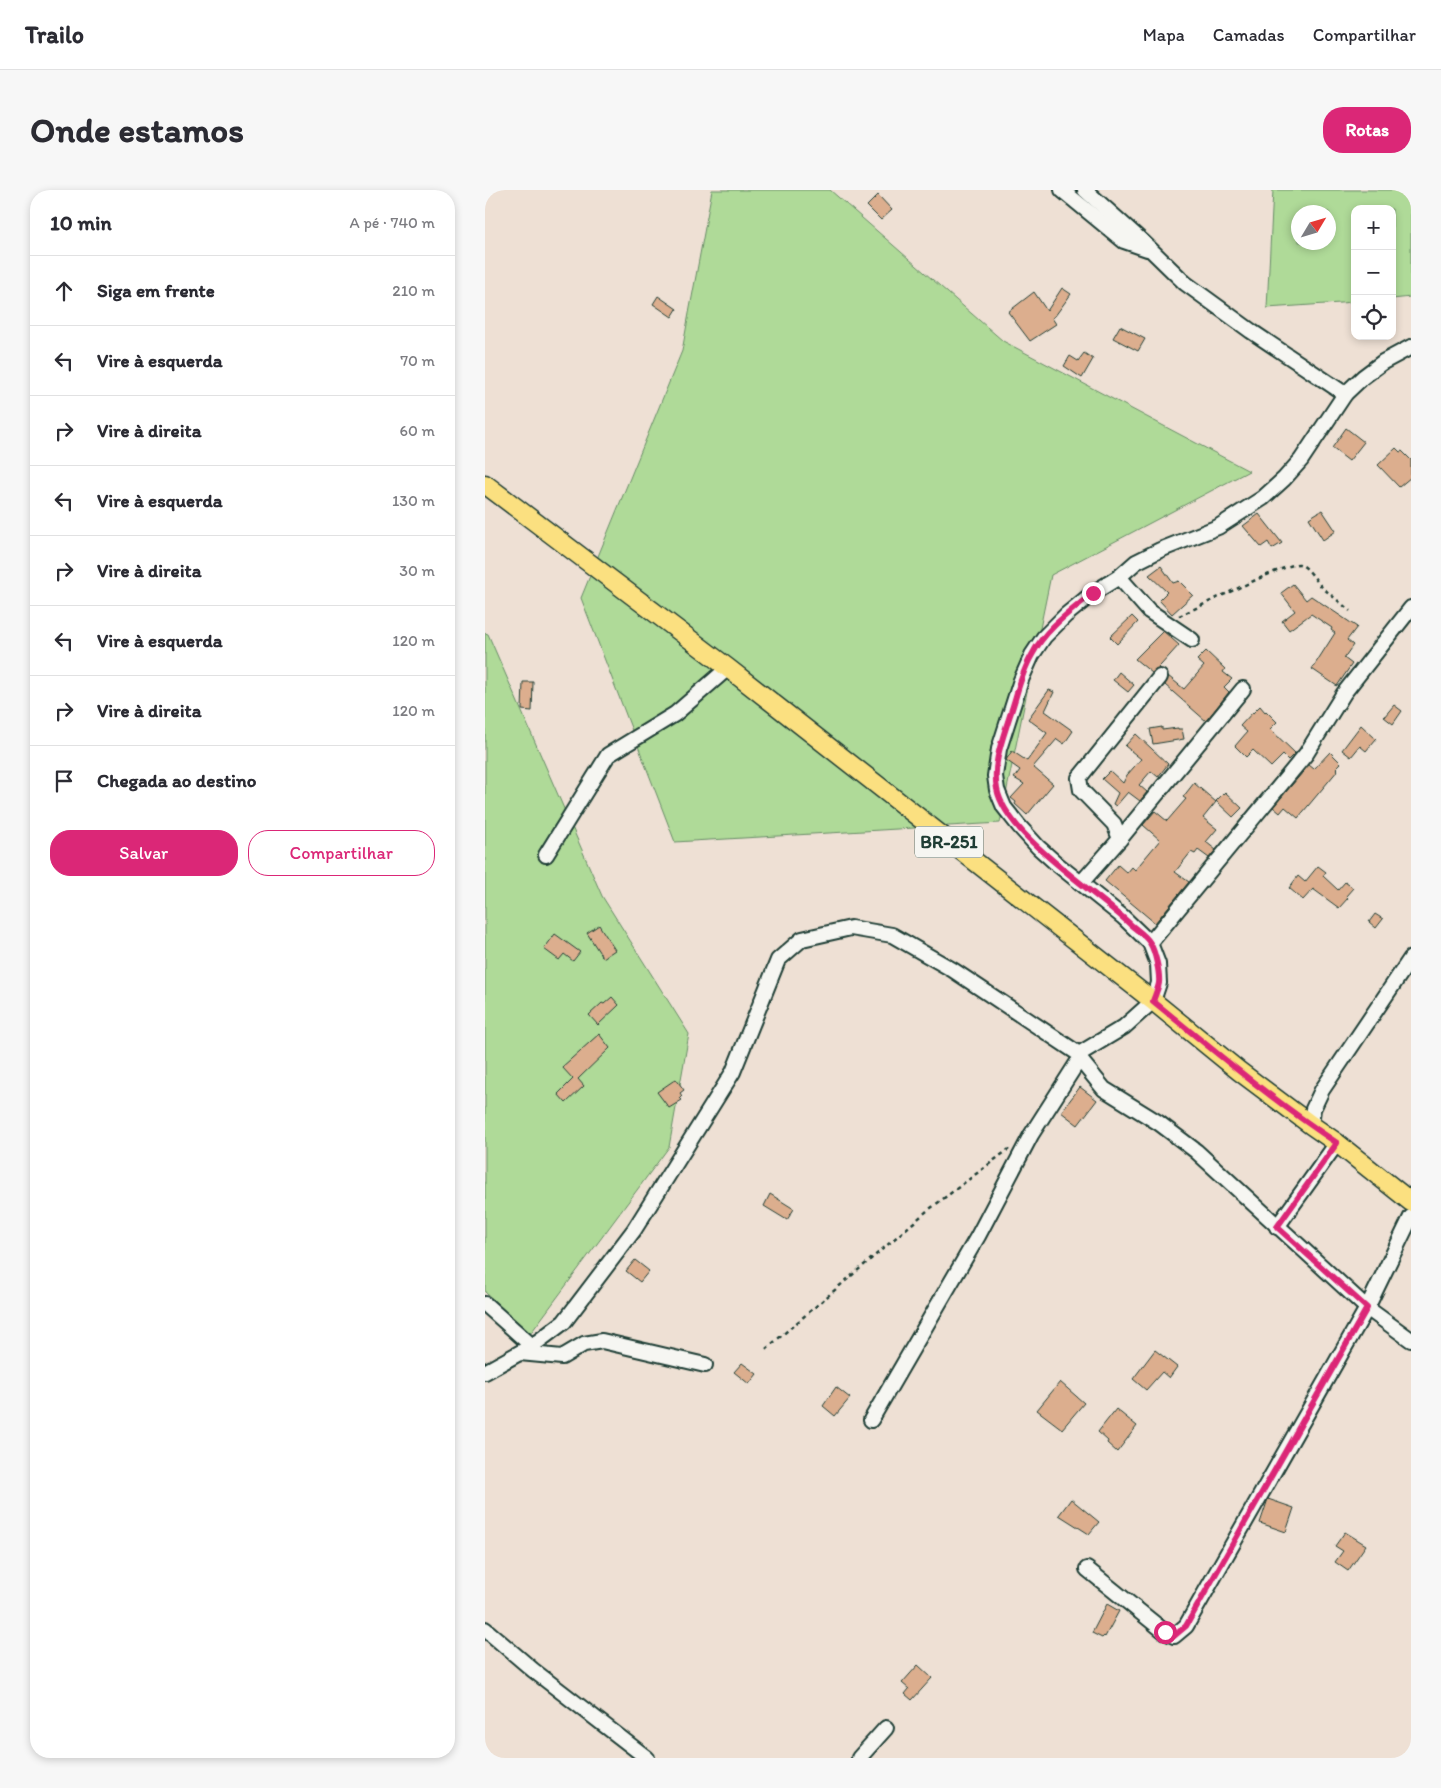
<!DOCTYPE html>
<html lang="pt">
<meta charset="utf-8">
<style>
:root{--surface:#fff;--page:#f7f7f7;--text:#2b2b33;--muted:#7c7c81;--line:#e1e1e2;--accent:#db2777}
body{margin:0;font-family:Itim,sans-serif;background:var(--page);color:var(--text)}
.controls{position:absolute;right:15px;top:15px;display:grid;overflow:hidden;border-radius:10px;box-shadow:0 2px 8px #0003}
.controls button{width:45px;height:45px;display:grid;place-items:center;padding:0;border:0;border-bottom:1px solid var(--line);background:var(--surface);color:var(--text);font:25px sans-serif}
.compass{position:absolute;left:806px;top:15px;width:45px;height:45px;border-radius:50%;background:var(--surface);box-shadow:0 2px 8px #0003;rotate:52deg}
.stop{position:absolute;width:15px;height:15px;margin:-11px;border:4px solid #db2777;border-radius:50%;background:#fff}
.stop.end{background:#db2777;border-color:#fff;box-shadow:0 1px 5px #0008}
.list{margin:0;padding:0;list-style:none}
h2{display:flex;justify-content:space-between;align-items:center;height:65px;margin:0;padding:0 20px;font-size:21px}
h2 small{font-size:16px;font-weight:400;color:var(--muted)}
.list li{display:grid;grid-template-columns:32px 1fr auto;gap:15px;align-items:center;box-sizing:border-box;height:70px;padding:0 20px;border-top:1px solid var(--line)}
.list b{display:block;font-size:19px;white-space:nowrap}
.list em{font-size:16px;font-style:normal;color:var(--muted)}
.actions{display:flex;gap:10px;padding:15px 20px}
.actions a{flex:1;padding:11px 0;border:1px solid var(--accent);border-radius:20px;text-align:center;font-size:18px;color:var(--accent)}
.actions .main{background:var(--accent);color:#fff}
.icon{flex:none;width:28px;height:28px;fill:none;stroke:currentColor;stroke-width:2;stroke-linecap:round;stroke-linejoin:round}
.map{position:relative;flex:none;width:926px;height:1568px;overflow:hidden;border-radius:20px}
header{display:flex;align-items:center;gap:30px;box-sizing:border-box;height:70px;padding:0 25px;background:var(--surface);border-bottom:1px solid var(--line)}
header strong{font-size:24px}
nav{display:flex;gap:28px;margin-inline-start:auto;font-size:18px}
.intro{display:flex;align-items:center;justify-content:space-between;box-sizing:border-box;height:120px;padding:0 30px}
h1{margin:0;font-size:35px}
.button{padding:12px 22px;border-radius:20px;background:var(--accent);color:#fff;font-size:18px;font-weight:700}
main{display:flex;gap:30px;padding:0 30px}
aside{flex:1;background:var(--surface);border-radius:20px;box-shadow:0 2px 8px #0003}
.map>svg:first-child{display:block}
</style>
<header>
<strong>Trailo</strong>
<nav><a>Mapa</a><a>Camadas</a><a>Compartilhar</a></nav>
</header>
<div class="intro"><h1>Onde estamos</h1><a class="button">Rotas</a></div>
<main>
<aside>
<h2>10 min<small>A pé · 740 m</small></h2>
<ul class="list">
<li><svg class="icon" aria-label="ahead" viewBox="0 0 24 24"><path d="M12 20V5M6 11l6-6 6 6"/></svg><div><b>Siga em frente</b></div><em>210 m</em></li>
<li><svg class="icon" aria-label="left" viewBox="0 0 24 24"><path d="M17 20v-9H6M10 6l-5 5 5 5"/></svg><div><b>Vire à esquerda</b></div><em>70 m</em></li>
<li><svg class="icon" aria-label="right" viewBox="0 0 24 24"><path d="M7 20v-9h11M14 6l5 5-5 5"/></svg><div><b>Vire à direita</b></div><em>60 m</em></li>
<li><svg class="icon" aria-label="left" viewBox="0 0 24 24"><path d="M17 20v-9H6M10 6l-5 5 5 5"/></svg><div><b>Vire à esquerda</b></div><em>130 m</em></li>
<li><svg class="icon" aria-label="right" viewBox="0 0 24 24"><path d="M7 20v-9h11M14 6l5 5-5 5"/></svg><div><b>Vire à direita</b></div><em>30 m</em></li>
<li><svg class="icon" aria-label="left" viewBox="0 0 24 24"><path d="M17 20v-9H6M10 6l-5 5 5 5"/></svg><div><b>Vire à esquerda</b></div><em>120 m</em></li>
<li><svg class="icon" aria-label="right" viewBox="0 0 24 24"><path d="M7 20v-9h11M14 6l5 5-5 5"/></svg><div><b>Vire à direita</b></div><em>120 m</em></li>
<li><svg class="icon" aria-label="arrive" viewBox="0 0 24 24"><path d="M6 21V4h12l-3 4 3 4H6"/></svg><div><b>Chegada ao destino</b></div></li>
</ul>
<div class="actions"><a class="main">Salvar</a><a>Compartilhar</a></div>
</aside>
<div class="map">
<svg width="926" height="1568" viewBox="0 0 926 1568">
<rect width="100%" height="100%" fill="#eee0d4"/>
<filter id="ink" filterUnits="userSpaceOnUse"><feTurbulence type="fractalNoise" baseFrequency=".02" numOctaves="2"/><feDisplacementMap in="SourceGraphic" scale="10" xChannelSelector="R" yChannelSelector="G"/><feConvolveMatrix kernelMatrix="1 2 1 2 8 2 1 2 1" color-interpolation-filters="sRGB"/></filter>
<g filter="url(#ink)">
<!-- green -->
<g fill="#afda98" stroke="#678c66" fill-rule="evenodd">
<polygon points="227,0 345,0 518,151 764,281 566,385 515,633 190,652 96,408 197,161"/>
<path d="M788 0H926V107L907 109V19H870V112L782 118ZM814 22H844V52H814Z"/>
<polygon points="0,443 3,444 117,706 204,844 184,957 45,1144 0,1102"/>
</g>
<!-- building -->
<g fill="#dcae8e" stroke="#1f3d34">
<polygon points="393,5 407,20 396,30 382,16"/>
<polygon points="577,98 586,104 570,126 567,128 571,134 545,151 523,122 549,102 562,121"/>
<polygon points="173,106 192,119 187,127 168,114"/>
<polygon points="635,136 660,149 653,161 628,148"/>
<polygon points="599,163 608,169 597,188 579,176 585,166 593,171"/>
<polygon points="861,238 879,252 864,271 847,258"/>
<polygon points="911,258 915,262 917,261 926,270 926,287 914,297 893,275"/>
<polygon points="837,320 851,341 838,350 824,328"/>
<polygon points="774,324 797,353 787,359 783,352 776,357 758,336"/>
<polygon points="676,376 688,393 694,391 708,405 687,424 674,410 682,402 664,385"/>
<polygon points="808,394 821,410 826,406 872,437 862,450 868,455 859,468 867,474 852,496 827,479 850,443 846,440 847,438 826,424 804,440 797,431 810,421 796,403"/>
<polygon points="647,426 653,432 632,454 625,447"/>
<polygon points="678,441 694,455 676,475 673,478 674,479 667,483 650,469"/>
<polygon points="721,461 740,479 738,482 747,489 739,497 744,502 721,531 680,495 683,486 699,499 719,476 712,470"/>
<polygon points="634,482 649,495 643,502 628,490"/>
<polygon points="38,492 48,492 47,521 37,520"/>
<polygon points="564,500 569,502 560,521 588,541 579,554 572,549 548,577 568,594 542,625 530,614 531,612 526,608 539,594 529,588 535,580 521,570 527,561 542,571 562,543 543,529"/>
<polygon points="909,515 917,521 908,534 899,527"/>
<polygon points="775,516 780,522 781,521 792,532 785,539 810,563 803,570 798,565 786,577 768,560 761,567 750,556 762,542 755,536 768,522 768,523"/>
<polygon points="876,535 891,549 881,561 875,556 866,567 857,560"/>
<polygon points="677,537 677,540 693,538 693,539 697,539 699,549 668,554 665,539"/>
<polygon points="651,544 683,574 673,587 666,581 654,595 662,602 655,611 643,602 631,616 628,614 633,603 617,589 625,581 638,593 642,585 656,569 640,556"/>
<polygon points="845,562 856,573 851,578 853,580 813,628 800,617 795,623 788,617 824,575 829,579"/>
<polygon points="709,593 731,612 718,628 732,639 721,652 731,660 724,668 713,660 710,664 706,662 690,682 704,692 670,733 620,691 633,675 642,683 647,677 650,680 675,650 658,635 670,621 682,631 701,609 698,607"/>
<polygon points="740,602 757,618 748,627 731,611"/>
<polygon points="833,676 841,682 838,686 853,700 860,692 868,698 861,706 863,708 854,718 828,699 818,710 804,698 813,686 820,692"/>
<polygon points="890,724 898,729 891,738 884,732"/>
<polygon points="114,735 130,760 118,768 102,743"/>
<polygon points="70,744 95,762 88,771 79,764 74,770 59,759"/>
<polygon points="127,807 134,815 113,835 104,825 117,813 119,814"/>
<polygon points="114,844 125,858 93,889 99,896 81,913 73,904 88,889 77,877"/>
<polygon points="191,889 199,900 195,903 197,906 195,908 197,910 184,918 172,902"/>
<polygon points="595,897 612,910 593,935 576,922"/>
<polygon points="285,1004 309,1019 302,1030 279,1016"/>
<polygon points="150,1070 164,1081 155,1092 141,1081"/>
<polygon points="670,1160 692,1177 684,1188 677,1182 661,1200 648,1189"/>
<polygon points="257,1173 272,1184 264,1194 249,1182"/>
<polygon points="575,1192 599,1213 577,1239 552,1220"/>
<polygon points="351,1197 365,1208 350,1226 338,1216"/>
<polygon points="631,1219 652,1236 632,1262 622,1253 623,1251 613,1242"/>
<polygon points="586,1309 614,1332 604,1344 574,1325"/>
<polygon points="783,1309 809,1318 801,1342 775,1333"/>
<polygon points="860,1342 881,1355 863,1381 850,1372 858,1361 850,1356"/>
<polygon points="622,1414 634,1421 620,1447 619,1446 617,1448 607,1443"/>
<polygon points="433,1475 447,1488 427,1510 420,1504 424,1499 417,1493"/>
</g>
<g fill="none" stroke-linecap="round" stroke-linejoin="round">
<!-- minor casing -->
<g stroke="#1f3d34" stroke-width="18">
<g id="minor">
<polyline points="577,0 639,51 662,59"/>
<polyline points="600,0 658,52 700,93 766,141 860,204"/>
<polyline points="634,387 664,421 707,450"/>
<polyline points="635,649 629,634 596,600 594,588 675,487"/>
<polyline points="61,665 123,565 190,524 243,478"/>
<polyline points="596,693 635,649 758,499"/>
<polyline points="665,753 821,564 859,503 926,418"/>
<polyline points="594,864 639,837 668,811 674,793 673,774 665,753 638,727 572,674 553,657 534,636 519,617 512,600 510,586 514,559 536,490 547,465 559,447 581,425 608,403 634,387 651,372 675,360 733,337 778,308 799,289 816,270 860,204 878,187 898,172 926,157"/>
<polyline points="826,935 828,919 837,900 926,768"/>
<polyline points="792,1037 852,953"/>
<polyline points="0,1114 47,1156"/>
<polyline points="35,1163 77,1167 99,1154 117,1151 220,1175"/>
<polyline points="0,1182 47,1156 79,1132 149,1040 248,882 293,770 317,749 366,738 407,745 468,780 594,864 597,872 619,899 674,933 711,961 882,1118 926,1150"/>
<polyline points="386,1230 493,1046 546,945 592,873 597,872"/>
<polyline points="602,1379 680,1442 689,1446 701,1436 882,1118 926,1027"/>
<polyline points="0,1439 48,1480 162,1568"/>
<polyline points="374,1568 401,1538"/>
</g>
</g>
<!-- major casing -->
<g stroke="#1f3d34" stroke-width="21">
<polyline id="major" points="0,294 243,478 668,811 754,881 826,935 852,953 926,1012"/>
</g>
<!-- path -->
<g stroke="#1f3d34" stroke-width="2.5" stroke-dasharray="4 4" stroke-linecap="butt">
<path d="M694 426C710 419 804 372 814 374 824 377 831 392 838 398 847 406 856 413 865 421"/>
<polyline points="281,1159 442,1021 524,959"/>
</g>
<!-- minor -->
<use href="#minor" stroke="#f6f6f2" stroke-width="14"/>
<!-- major -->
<use href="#major" stroke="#fbe080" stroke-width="18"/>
</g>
</g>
<g fill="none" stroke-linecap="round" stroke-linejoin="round" filter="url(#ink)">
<!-- route -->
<path stroke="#db2777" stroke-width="6" d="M608 403C586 421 560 439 547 465 536 483 532 505 525 525 518 548 507 574 512 599 521 646 611 701 646 735 652 740 661 746 665 753 670 761 675 783 674 793 673 799 670 805 668 811 728 860 787 910 852 953L792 1037 882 1118 701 1436 689 1446 680 1442"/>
</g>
<g text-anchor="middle" stroke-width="4.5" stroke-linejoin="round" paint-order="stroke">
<!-- shield labels -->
<rect fill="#f6f6f2" stroke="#60746d" stroke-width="1" x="430" y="636.5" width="68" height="31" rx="4"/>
<g font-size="18" font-weight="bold" fill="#1f3d34">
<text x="464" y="658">BR-251</text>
</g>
</g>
</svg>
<div class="controls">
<button>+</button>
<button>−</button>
<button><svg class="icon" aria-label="locate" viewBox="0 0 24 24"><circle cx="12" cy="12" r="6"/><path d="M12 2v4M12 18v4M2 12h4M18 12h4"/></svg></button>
</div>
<svg class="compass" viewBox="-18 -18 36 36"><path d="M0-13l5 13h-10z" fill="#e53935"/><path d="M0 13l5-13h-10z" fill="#7c7c81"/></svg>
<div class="stop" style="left:680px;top:1442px"></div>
<div class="stop end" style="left:608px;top:403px"></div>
</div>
</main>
